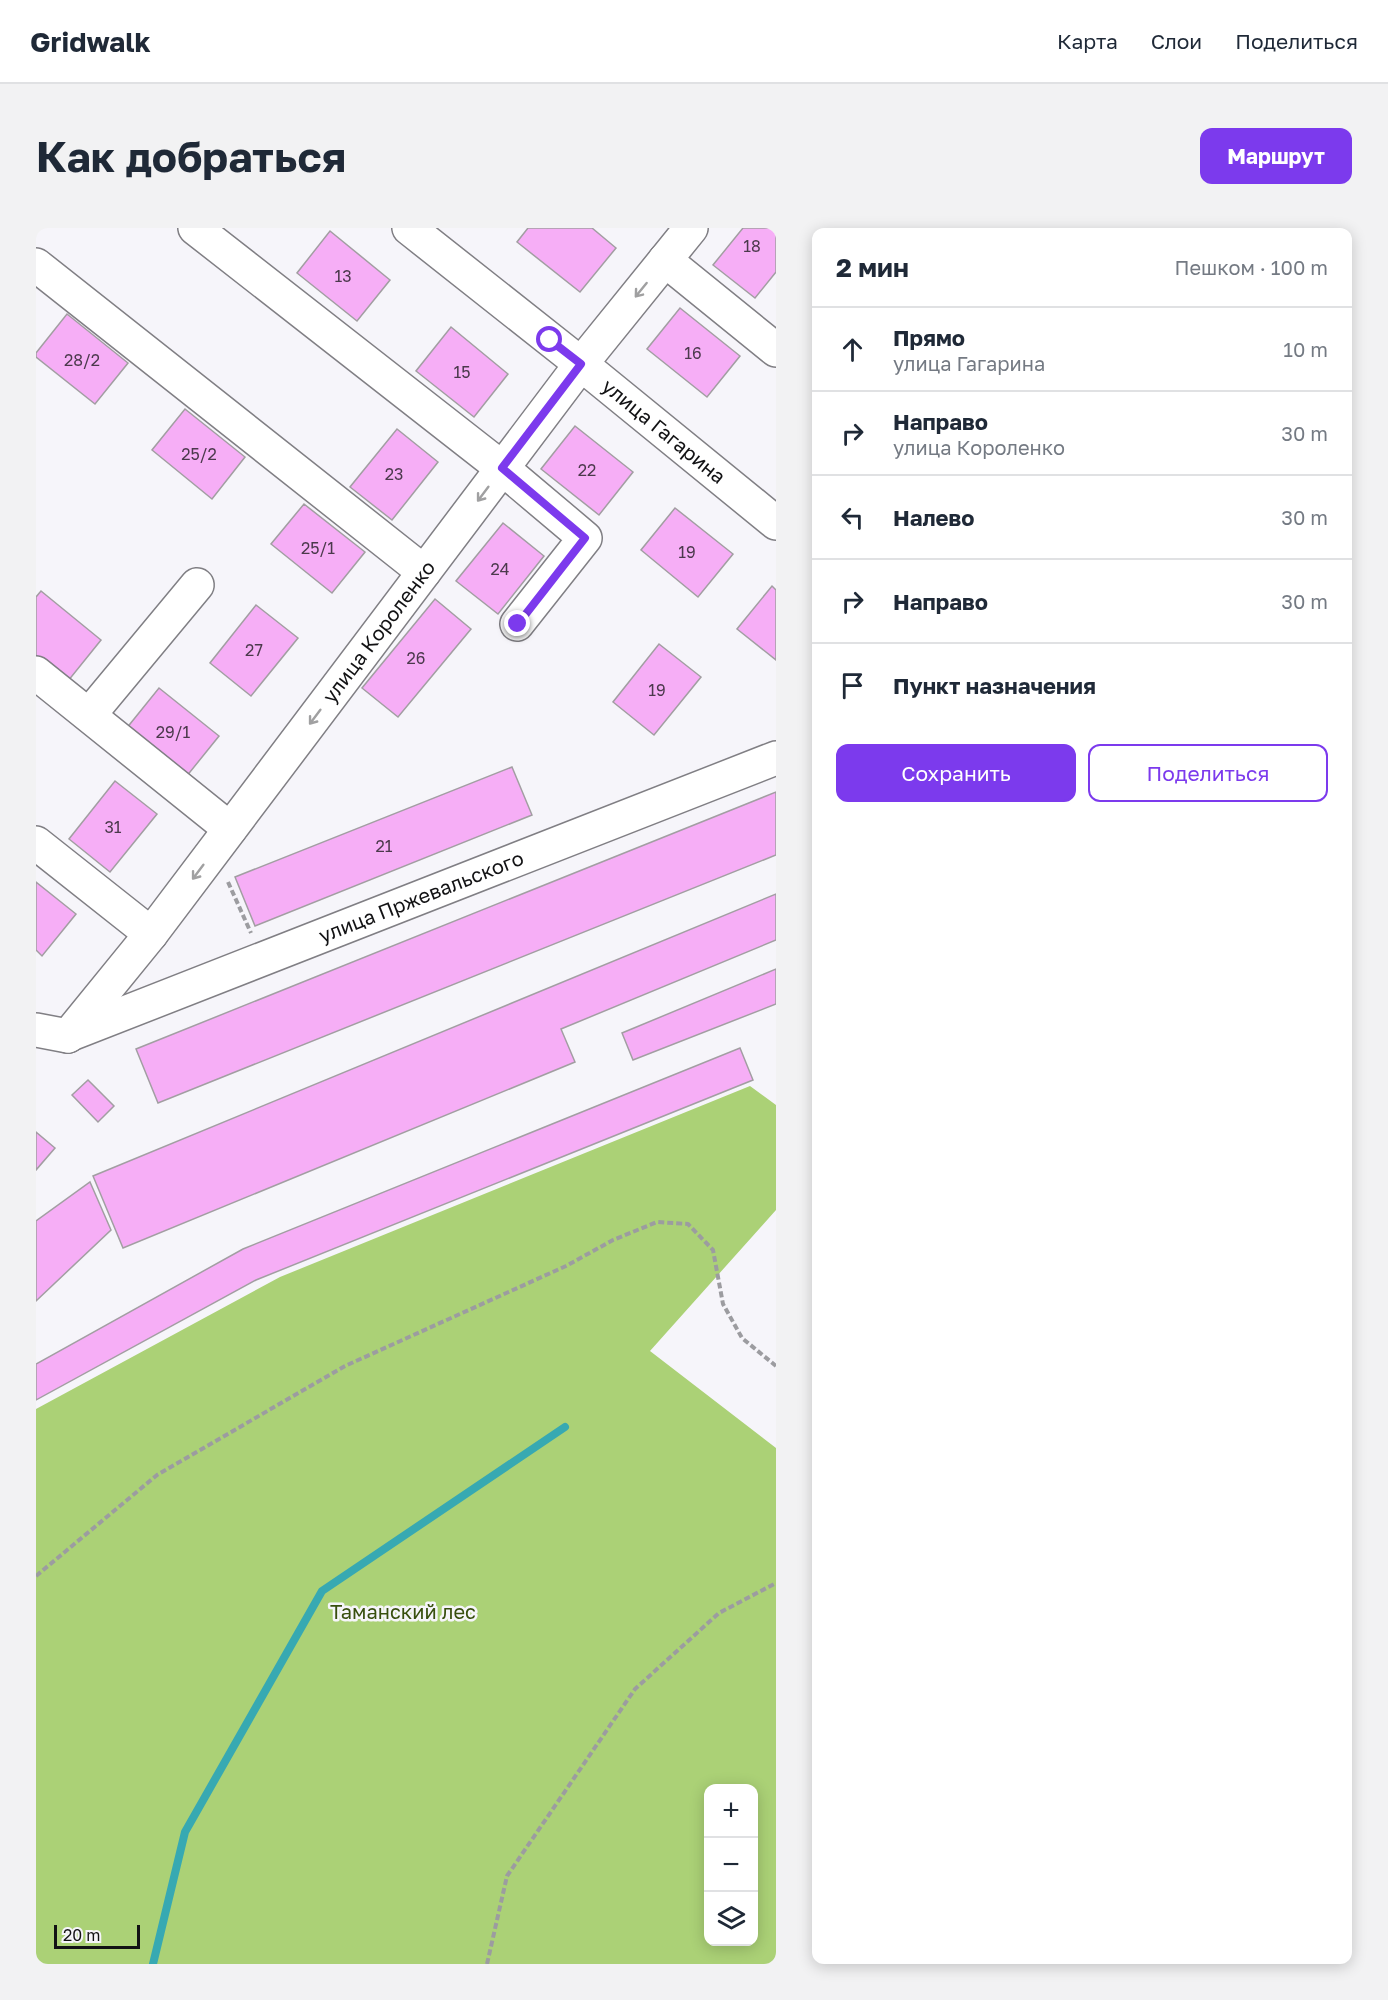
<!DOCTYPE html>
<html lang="ru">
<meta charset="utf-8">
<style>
:root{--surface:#fff;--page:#f2f2f3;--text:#1f2937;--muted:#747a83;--line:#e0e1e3;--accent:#7c3aed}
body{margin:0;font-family:"Golos Text",sans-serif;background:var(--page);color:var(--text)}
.controls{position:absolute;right:18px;bottom:18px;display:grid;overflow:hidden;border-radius:12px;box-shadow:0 3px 15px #0003}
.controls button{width:54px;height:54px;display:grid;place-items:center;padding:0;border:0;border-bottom:2px solid var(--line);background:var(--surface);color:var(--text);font:30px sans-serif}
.scale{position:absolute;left:18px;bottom:15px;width:86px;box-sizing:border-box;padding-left:6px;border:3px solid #121214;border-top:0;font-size:16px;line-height:21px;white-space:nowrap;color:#121214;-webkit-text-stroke:4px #f6f5fa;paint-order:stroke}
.stop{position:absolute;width:18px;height:18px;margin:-14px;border:4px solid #7c3aed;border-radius:50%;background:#fff}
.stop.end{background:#7c3aed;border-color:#fff;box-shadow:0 2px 6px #0008}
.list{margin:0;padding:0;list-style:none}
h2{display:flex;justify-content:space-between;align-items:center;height:78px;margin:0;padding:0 24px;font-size:26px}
h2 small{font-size:20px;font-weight:400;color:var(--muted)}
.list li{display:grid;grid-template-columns:39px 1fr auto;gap:18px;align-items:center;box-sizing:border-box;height:84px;padding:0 24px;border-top:2px solid var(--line)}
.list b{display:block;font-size:22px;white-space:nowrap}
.list p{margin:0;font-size:20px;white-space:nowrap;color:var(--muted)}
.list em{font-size:20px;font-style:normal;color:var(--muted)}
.actions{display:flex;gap:12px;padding:18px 24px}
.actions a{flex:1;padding:14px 0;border:2px solid var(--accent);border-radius:12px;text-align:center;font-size:21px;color:var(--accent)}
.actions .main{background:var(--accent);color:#fff}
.icon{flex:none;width:33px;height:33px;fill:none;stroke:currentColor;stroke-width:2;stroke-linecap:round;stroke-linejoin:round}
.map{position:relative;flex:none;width:740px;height:1736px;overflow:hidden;border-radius:12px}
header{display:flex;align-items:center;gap:36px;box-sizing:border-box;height:84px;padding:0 30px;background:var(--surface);border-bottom:2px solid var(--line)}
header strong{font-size:28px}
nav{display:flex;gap:33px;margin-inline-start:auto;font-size:21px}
.intro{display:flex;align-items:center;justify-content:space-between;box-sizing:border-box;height:144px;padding:0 36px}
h1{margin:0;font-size:42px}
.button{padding:15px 27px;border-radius:12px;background:var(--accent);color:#fff;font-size:21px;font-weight:700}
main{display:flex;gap:36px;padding:0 36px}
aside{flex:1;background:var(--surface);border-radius:12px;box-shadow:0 3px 15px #0003}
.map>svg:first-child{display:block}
</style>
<header>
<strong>Gridwalk</strong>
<nav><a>Карта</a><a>Слои</a><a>Поделиться</a></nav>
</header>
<div class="intro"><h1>Как добраться</h1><a class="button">Маршрут</a></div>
<main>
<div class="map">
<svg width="740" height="1736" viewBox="0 0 740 1736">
<rect width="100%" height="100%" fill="#f6f5fa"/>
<!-- forest -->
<path fill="#abd176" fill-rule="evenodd" d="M714 858 740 877V982L614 1123 740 1220V1736H0V1181L244 1049ZM672 1560H718V1714H672Z"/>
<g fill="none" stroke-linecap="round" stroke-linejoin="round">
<!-- stream -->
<polyline stroke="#37a9b2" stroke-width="8" points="117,1736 149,1604 286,1363 529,1199"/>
</g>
<!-- building -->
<g fill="#f6aef6" stroke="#a29ea2" stroke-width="1.5">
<polygon points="492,0 556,0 580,20 544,64 481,14"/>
<polygon points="707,0 740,0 740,44 719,70 677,37"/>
<polygon points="294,3 354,52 321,93 261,45"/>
<polygon points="644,80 704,128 671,169 611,121"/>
<polygon points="31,86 92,135 59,176 0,129 0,125"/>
<polygon points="415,99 472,146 438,189 380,143"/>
<polygon points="149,181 209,229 176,271 116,222"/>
<polygon points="539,198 597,244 563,287 505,241"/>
<polygon points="361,201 402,234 356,292 314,259"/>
<polygon points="268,276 329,324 296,365 235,316"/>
<polygon points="639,280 697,326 662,369 605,322"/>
<polygon points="467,295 508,328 462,386 420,353"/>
<polygon points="736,358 740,362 740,432 701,401"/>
<polygon points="5,363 65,412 32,453 0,427 0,369"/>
<polygon points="399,371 435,401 362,489 326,460"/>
<polygon points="220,377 262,410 215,468 174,435"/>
<polygon points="623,416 665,449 618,507 577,474"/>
<polygon points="123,460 183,508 150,549 90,501"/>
<polygon points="476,539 496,587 219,698 199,649"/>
<polygon points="79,553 121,586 74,644 33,611"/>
<polygon points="740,564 740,627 122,875 100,821"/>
<polygon points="0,654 40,686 6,728 0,722"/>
<polygon points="740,666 740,712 525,801 539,834 87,1020 57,948"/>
<polygon points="740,741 740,776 597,832 586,805"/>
<polygon points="704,820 717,852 220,1052 0,1172 0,1136 207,1021"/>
<polygon points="52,852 78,878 62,894 36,867"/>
<polygon points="0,904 19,920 0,942"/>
<polygon points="54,954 75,1002 0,1073 0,993"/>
</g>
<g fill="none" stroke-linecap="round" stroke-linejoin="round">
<!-- minor casing -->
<g stroke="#807f84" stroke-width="36">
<g id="minor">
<polyline points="159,0 466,240 549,310 481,396"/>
<path id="s1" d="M373 0 545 136 740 295"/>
<polyline points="629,32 740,122"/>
<polyline points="0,37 388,344"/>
<polyline points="0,445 194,601"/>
<polyline points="53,487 161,357"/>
<polyline points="0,615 115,706"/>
<polyline points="0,802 32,808"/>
<path id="s2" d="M35 806 740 530"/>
<path id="s3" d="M32 808 115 706 545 136 655 0"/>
</g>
</g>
<!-- path -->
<g stroke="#9c9ca0" stroke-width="4" stroke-dasharray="6 3" stroke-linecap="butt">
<polyline points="192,654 215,705"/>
<polyline points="0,1348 121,1247 309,1138 530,1038 577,1012 621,994 652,996 677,1022 687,1076 706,1110 740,1138"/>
<polyline points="451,1736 471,1648 599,1461 683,1385 740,1355"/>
</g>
<!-- minor -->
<use href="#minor" stroke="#fff" stroke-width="33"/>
</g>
<!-- one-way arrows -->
<defs><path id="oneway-shaft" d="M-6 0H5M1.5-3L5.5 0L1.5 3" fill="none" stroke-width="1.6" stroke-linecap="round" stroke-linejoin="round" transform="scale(1.5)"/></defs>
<g stroke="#a0a0a1">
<use href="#oneway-shaft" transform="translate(605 62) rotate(129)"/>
<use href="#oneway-shaft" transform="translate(447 266) rotate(127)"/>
<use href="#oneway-shaft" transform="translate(279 489) rotate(127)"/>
<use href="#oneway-shaft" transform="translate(162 644) rotate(127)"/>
</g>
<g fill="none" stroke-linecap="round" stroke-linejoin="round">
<!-- route -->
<polyline stroke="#7c3aed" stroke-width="8" points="482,396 549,310 466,240 545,136 514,112"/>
</g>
<g text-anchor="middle" stroke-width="5" stroke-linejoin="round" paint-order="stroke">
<!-- number labels -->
<g font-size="16" fill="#4b394c">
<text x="716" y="24">18</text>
<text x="307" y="54">13</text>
<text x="657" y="131">16</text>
<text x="46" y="138">28/2</text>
<text x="426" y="150">15</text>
<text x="163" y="232">25/2</text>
<text x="551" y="248">22</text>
<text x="358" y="252">23</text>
<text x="282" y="326">25/1</text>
<text x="651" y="330">19</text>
<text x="464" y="347">24</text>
<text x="218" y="428">27</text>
<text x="380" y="436">26</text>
<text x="621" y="468">19</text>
<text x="137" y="510">29/1</text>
<text x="77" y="605">31</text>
<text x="348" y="624">21</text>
</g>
<!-- street labels -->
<g font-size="20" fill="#121214" stroke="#f6f5fa">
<text dy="7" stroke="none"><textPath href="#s1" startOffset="326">улица Гагарина</textPath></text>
<text dy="7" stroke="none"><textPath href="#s3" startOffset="510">улица Короленко</textPath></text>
<text dy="7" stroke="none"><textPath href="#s2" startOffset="376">улица Пржевальского</textPath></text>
</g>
<!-- park labels -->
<g font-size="20" fill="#384f0e" stroke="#f6f5fa">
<text x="367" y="1391">Таманский лес</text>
</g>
</g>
</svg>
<div class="controls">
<button>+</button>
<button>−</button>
<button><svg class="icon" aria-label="layers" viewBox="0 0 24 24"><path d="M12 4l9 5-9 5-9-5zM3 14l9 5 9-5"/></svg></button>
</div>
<div class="scale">20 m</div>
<div class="stop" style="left:514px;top:112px"></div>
<div class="stop end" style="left:482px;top:396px"></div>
</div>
<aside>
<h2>2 мин<small>Пешком · 100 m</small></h2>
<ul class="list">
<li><svg class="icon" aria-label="ahead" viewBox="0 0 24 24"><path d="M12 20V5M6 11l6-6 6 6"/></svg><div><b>Прямо</b><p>улица Гагарина</p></div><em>10 m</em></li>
<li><svg class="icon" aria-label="right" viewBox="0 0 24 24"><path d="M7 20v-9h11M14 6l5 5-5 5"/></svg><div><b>Направо</b><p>улица Короленко</p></div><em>30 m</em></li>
<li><svg class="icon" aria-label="left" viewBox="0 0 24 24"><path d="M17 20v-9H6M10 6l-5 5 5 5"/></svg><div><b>Налево</b></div><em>30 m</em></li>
<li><svg class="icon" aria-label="right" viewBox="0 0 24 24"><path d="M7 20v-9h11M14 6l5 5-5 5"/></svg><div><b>Направо</b></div><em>30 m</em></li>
<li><svg class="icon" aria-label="arrive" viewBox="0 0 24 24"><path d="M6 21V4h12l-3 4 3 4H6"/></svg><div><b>Пункт назначения</b></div></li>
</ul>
<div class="actions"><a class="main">Сохранить</a><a>Поделиться</a></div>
</aside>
</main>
